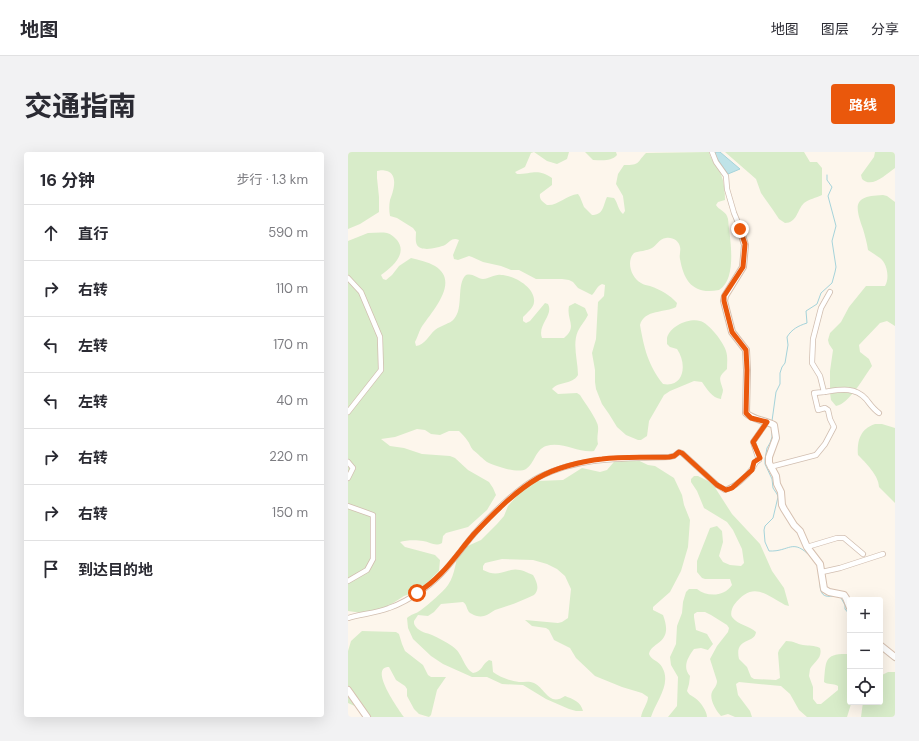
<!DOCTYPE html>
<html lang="zh">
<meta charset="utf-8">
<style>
:root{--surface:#fff;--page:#f2f2f3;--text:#2b2b33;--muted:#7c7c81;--line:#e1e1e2;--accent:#ea580c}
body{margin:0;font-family:"DM Sans","Noto Sans SC",sans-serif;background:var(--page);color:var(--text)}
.controls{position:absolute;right:12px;bottom:12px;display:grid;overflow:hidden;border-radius:4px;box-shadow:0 4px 16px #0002}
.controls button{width:36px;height:36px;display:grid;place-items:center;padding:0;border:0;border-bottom:1px solid var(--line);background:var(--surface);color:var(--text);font:20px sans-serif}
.stop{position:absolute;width:12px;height:12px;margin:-9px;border:3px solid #ea580c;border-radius:50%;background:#fff}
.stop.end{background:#ea580c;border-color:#fff;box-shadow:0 1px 4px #0008}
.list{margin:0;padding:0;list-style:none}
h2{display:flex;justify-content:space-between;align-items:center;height:52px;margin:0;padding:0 16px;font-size:17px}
h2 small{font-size:13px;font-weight:400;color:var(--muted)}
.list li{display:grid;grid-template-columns:26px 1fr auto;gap:12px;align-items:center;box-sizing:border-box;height:56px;padding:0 16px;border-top:1px solid var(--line)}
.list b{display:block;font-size:15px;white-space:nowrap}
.list em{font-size:13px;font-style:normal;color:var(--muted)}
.icon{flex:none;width:22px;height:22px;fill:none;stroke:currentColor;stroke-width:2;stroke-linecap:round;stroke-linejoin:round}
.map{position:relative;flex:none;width:547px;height:565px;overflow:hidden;border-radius:4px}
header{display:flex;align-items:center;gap:24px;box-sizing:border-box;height:56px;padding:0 20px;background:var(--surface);border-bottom:1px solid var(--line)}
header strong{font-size:19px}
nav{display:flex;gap:22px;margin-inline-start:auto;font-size:14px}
.intro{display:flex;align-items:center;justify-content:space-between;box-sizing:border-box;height:96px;padding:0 24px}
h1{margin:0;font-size:28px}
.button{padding:10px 18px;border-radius:4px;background:var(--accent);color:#fff;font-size:14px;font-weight:700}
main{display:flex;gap:24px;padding:0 24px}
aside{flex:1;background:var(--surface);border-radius:4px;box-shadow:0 4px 16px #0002}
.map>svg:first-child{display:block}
</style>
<header>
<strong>地图</strong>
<nav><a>地图</a><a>图层</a><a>分享</a></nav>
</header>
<div class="intro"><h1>交通指南</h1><a class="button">路线</a></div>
<main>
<aside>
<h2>16 分钟<small>步行 · 1.3 km</small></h2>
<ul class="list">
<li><svg class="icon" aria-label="ahead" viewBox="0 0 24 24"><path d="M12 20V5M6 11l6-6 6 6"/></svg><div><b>直行</b></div><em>590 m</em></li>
<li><svg class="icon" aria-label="right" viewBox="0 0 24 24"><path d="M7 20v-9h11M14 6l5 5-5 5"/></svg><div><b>右转</b></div><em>110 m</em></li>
<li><svg class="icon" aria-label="left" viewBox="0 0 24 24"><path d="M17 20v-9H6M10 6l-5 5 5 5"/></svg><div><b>左转</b></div><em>170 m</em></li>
<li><svg class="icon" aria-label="left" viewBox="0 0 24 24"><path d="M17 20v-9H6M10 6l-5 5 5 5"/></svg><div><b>左转</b></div><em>40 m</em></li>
<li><svg class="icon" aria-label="right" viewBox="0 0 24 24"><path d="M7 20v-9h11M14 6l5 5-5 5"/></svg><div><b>右转</b></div><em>220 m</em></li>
<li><svg class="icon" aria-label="right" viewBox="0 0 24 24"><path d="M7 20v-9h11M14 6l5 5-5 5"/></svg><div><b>右转</b></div><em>150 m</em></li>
<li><svg class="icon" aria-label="arrive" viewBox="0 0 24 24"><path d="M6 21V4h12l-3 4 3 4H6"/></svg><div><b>到达目的地</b></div></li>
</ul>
</aside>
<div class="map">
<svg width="547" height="565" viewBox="0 0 547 565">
<rect width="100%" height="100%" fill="#fdf6ec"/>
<!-- green -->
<g fill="#d8ecc9">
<path d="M0 0H221L219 7 209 12 199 9 186 0 183 1 177 15 167 20 169 22C184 22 190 16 204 26V33L192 42C191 48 195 50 199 53 210 54 218 43 230 42L232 45 236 55 244 63C256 63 255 53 259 45L266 46C270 51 270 58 275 62L277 59 275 44 268 32 270 22 276 13C293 13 288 11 298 1L361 0C363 9 369 14 373 22 376 30 377 40 377 48L370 50 368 53C371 58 377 59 379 64 381 68 380 72 381 76 383 93 388 128 371 138 346 143 336 130 332 107 331 103 333 99 332 95 331 89 325 85 318 86 311 87 309 93 304 96 299 99 291 99 286 101 278 109 283 126 293 131 296 133 299 133 302 134 313 138 322 143 329 151L328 155C318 161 296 157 292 173 296 196 300 213 315 232 337 236 339 211 329 197L322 195 319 192C319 190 319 188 319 186 322 174 341 166 352 169 361 171 376 191 378 199 380 205 379 211 379 217 369 226 372 227 375 238 375 241 373 244 373 247 364 246 359 237 354 230L346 229 322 239 316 243 301 269 299 284 293 288H290L278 283 269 275 261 262 254 252 248 237 247 230V218L244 201 248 187 250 150 256 144 257 133 254 132C249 134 248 139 244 143L230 136 225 130 221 128 214 127H188L171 118H163L153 114 135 110 124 105 121 104 110 108 106 107 105 103 111 88C104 85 102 90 97 93 90 96 73 100 69 93 67 89 68 84 68 80L65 76 49 66 42 64C41 59 41 53 42 48 45 40 51 23 39 19 35 18 33 18 29 19V26L31 45V60L12 72 0 77Z"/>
<path d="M237 0H268L269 3C263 10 253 8 245 8Z"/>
<path d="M377 0H456L462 10H469L474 16V43C468 46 461 47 456 51 449 58 449 71 437 71L431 67 425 58 413 41 408 27Z"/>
<path d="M527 0H547V16C538 22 524 37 514 27L513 23 526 5Z"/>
<path d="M535 43 539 44 547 50V174L539 169 532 171 511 193 512 200 521 207 524 214C516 225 501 252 488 254L483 248 482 241V219L485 198 481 192 480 188 482 181 493 170 501 155 518 134H537C542 126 539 111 532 106 528 103 524 101 520 98 519 91 517 84 515 77 506 52 506 44 535 43Z"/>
<path d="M20 81C26 81 33 80 39 81 43 82 46 85 49 88 60 102 44 115 33 123L35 127 38 128 44 123 51 114 63 106C71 108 80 110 87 114 113 130 83 160 73 176 71 180 69 186 67 190L68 194C77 193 81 183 87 178 93 173 102 172 106 167 116 156 108 132 118 123 126 121 129 127 135 127 141 127 147 122 153 123 166 123 188 136 186 150 186 155 179 161 175 165V169L178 171 182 169 197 151 200 152C206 163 189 173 194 186H216C230 174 218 168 221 154L227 151 237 156 240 163C237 169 233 173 230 179 224 192 230 209 230 223 224 233 211 229 204 237L210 242 229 241 232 243C237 251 246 263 249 271 252 277 248 284 250 292L246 299C229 301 215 289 198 294 187 298 187 311 178 317 170 322 147 314 139 310 136 308 129 301 125 298 122 295 122 291 119 288 117 285 114 282 111 279H101L92 283 83 282 77 278 69 277 47 285 33 287 42 294 56 296 74 302 102 304 107 306 120 318 141 330 145 336 148 343 139 358 120 375 98 381 95 384 94 391C87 395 82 390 75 389 69 388 58 388 52 390L57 395 87 403 92 408 91 419 74 436 68 440 56 444 42 453 25 460 14 461 0 459V89Z"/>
<path d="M527 272H534L547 276V351L531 335C531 324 518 311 510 303 509 289 512 277 527 272Z"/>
<path d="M279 303 300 313 307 314 326 326 334 343 336 353 342 368 340 395 333 419 322 440 305 455V458L315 463C319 474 321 484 309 492 305 495 302 497 301 502 303 508 311 509 314 515 324 532 308 549 303 565H293C294 558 300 551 300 545L294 541 274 535 247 524 228 506 222 496 206 488 201 478 198 476 184 474 177 468 210 471 214 470 220 466 223 437 217 424 209 417 199 412 185 408 154 407 137 411 135 414V418C147 424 151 421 163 418 171 416 178 420 185 423 189 430 192 437 186 443 173 449 161 454 147 458 143 460 140 463 136 464 132 465 127 464 124 462 118 460 120 453 115 450L93 452 86 460 80 464 70 463 66 469C66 472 66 472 68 475 72 480 79 481 84 483 91 486 98 490 104 494 115 501 115 515 125 521 134 520 134 512 141 508L144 509 145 520C152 525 162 529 171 530 176 530 182 529 186 531 198 537 201 555 217 544 225 547 233 550 235 559H228L221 557 198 547 175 533 154 532 139 525H124L95 512 83 504 65 487 60 476 59 466C63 462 68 462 73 458 81 452 94 441 100 433 108 422 107 405 113 397L133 388 149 372 156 364 160 354 175 337 189 329 215 328 234 316 252 320 259 318 271 304Z"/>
<path d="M346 324H350L360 329 366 334 384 362 412 392 424 419 436 436 441 454 437 453C416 441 404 429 386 453 384 456 382 462 384 465 390 473 402 474 408 480 407 492 386 485 391 507L399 515 403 525 406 527 428 528 432 526 430 501 431 498 438 489C447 489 448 492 455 493 461 494 466 493 472 496 475 506 466 510 462 517L461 524 465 535V547L469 552H473L490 538V534C485 531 480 533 476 530 478 508 476 501 502 502V550L503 552 499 565H459L451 558 442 542 433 534 391 530 388 532 390 543 402 559 404 565H387L380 562 373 564C368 559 361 547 364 540 366 536 369 534 369 529L362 507 369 494 380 480 381 476 379 473 363 463 357 460H349L346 462V465L348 478 359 482 365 492 360 498 353 496 346 497C340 505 334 515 342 524L341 532 339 539C341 543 343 543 347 546 352 549 359 559 359 565H320L329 554 330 525 323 513 322 505 328 492 329 474 334 461 335 450 338 440 341 437H349C359 445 376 445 384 433L382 427H357L354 426 349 420V409L362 376 369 374 374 379 375 390 371 404 375 410 382 413 393 414 396 411 394 397 385 378 379 370 356 356 349 339 343 330V327Z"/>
<path d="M14 479 48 480 51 482 54 492 57 499 75 513 80 523 83 525H98L89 538 83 563 81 565 71 562 66 557 59 544V537L57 534 48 528 41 515C20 515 51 558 56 565H23L11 556 0 551V499L3 489Z"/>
<polygon points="540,520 547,520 547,565 513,565 515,550 532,550 532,524"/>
</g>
<!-- water -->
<polygon fill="#bfe3e8" stroke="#a5d3da" points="369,0 372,0 392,17 380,22 368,5 367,1"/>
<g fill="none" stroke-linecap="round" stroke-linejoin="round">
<!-- stream -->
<g stroke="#a5d3da" stroke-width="1">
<path d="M424 269 428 240 432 232V221L434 215 437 211 440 193 439 185C444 177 450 174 459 171L458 159 469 152 473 141 484 131 487 120 488 115 484 89 488 74 480 44 484 35 479 28V23"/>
<path d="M424 277V285L422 291 419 296 417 307V312L424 327 425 336 429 342 430 345 425 366 417 374 416 378 417 390 421 399C442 400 444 385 463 405"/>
<path d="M472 431C472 442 475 446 486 444"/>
<polyline points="493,446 497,453 497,457 502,463"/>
<polyline points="532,497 547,509"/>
</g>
<!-- street casing -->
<g stroke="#d1beb0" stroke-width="6">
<g id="street">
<polyline points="364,0 368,10 378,24 379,37 386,61 391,73"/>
<polyline points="0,126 13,140 32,185 33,218 0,260"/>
<path d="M476 240C491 238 506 234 518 247 522 252 525 257 531 261"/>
<polyline points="0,310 5,316 0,326"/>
<polyline points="422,315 468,303 477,292 486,275 482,267 480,258 477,256 470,258 466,241 476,240 472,224 464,211 465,187 473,156 482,140"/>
<polyline points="0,354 25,363 25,407 19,418 0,429"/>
<polyline points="459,395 489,386 496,386 515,402"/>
<polyline points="474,420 492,416 535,402"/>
<path d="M0 466C14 462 28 461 41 456 53 452 66 444 76 437 94 424 107 406 121 388 137 368 170 335 193 324 236 304 276 307 321 305L326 304 331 300 334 301 369 333 377 338C387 335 398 325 404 317 407 313 406 310 411 308L405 290 419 270"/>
</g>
</g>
<!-- secondary casing -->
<g stroke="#d6c0b0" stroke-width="8">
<g id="secondary">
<path d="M391 73 397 93 395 115 377 144 376 149 384 180 398 198 399 218 398 261C405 268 417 268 426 273L428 286 421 305V311L428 324 429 332 433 340 434 353 436 357 446 373 452 379 459 395 472 412 476 437 481 440 496 443 498 446 502 456"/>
<polyline points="532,493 547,505"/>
<polyline points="0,538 19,565"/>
</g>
</g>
<!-- street -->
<use href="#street" stroke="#fff" stroke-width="4.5"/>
<!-- secondary -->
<use href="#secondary" stroke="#fff" stroke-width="6"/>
</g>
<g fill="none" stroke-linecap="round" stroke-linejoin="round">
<!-- route -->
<path stroke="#ea580c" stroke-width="5" d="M69 441C95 425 107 404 126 382 145 362 166 340 190 326 207 316 234 309 254 307 276 304 299 306 321 305L326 304 331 300 334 301 369 333 378 338 384 336 404 318 406 310 412 306 405 290 419 270 403 266 398 261 399 218 398 198 384 180 376 149V144L395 115 397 92 392 77"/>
</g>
</svg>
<div class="controls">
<button>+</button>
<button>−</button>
<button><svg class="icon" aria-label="locate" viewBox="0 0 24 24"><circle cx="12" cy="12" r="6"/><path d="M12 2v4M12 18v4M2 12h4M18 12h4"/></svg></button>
</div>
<div class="stop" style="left:69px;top:441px"></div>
<div class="stop end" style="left:392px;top:77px"></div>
</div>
</main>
